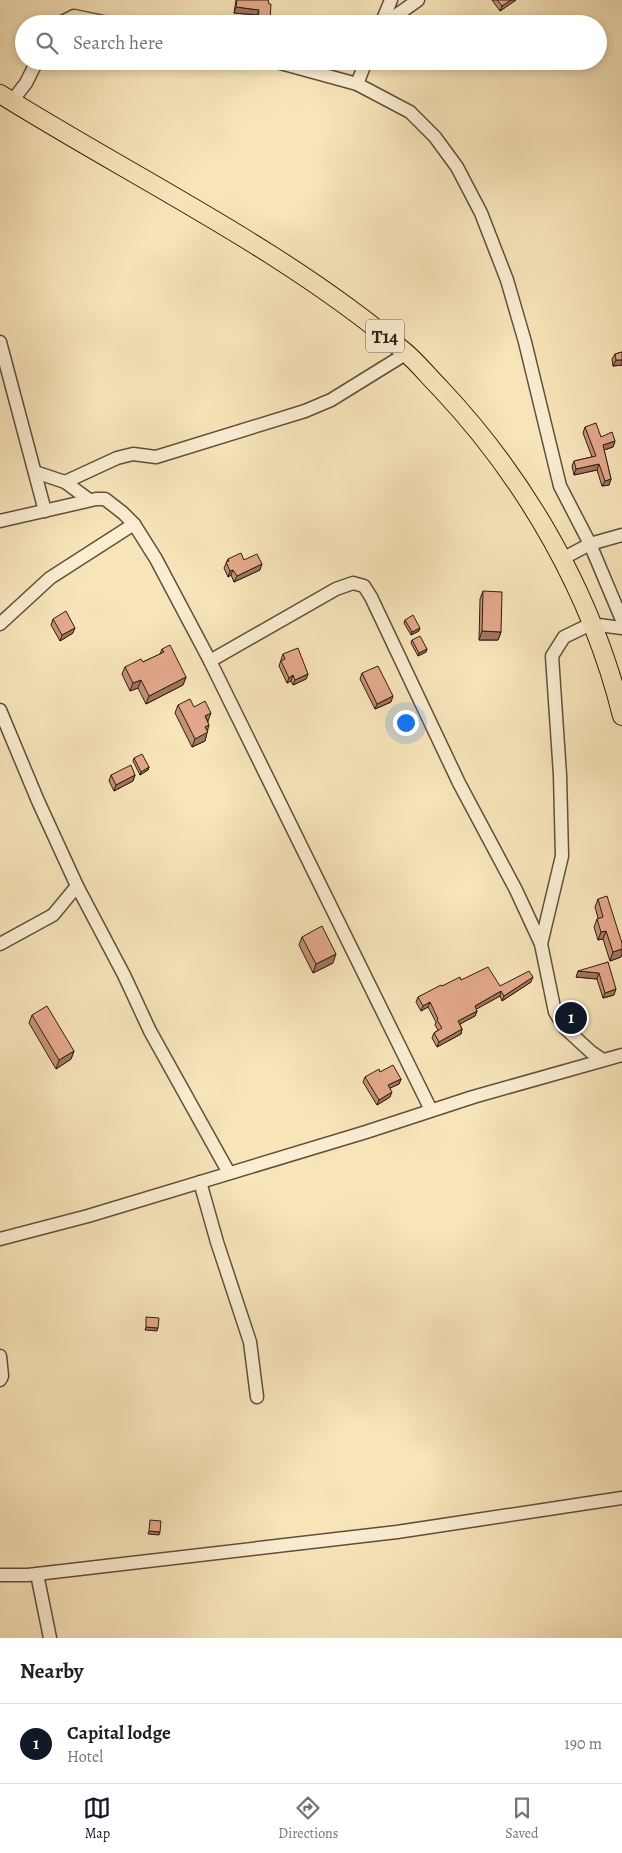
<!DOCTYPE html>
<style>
:root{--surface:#fff;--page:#f2f2f2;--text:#202124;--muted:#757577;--line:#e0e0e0;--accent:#111827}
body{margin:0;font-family:Alegreya,serif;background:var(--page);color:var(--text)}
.you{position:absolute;left:405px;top:722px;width:18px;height:18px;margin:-12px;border:4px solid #fff;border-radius:50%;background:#1a73e8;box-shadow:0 0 0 8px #1a73e833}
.badge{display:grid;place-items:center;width:32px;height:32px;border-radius:50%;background:var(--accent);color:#fff;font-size:16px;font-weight:700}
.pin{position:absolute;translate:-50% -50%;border:2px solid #fff;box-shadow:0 1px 5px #0006}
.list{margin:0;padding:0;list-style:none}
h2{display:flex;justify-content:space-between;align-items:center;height:65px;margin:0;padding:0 20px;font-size:21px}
h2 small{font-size:16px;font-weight:400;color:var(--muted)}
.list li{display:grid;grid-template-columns:32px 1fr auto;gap:15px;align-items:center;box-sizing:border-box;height:80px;padding:0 20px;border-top:1px solid var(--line)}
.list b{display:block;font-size:19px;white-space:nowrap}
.list p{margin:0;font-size:16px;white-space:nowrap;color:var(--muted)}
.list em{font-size:16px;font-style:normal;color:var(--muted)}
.icon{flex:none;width:28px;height:28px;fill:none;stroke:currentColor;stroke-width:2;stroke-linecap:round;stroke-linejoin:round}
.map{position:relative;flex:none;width:622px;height:1638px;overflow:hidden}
.search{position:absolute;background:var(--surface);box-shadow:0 2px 8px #0003;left:15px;right:15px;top:15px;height:55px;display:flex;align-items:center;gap:12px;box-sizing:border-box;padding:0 18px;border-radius:28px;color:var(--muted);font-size:19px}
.sheet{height:145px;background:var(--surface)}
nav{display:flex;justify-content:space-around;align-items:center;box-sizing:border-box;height:70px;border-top:1px solid var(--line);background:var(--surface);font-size:14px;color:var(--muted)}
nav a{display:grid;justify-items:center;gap:2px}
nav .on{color:var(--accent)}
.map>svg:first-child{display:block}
</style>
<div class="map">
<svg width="622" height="1638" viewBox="0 0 622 1638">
<rect width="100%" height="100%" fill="#f7e4b9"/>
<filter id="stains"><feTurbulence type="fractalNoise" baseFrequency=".004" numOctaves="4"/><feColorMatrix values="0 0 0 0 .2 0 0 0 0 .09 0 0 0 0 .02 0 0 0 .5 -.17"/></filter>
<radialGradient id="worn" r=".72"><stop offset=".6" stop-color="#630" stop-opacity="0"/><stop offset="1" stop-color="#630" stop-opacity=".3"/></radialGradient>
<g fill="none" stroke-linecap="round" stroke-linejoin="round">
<!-- minor casing -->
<g stroke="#624f38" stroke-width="15">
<g id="minor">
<polyline points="58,24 74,16 113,24"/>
<polyline points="381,24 391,0"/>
<polyline points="384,24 418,0"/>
<polyline points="273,61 357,84 410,112 435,137 457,167 481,213 507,280 525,342 560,486 590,544 622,620"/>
<polyline points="357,84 366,61"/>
<polyline points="12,101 26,83 37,61"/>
<polyline points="0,342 45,511"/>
<polyline points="35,472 65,482 88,499"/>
<polyline points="65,482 117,458 133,454 156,457 305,411 331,400 407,353"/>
<polyline points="0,521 96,499 105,499 123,513 134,524 156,559 210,661 431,1110"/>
<polyline points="562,559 590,544 622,535"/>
<polyline points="0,624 50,578 134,524"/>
<polyline points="210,661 336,589 353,583 364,586 371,597 459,783 516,890 541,944 555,1012 565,1028 591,1052 603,1060"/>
<polyline points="0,710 38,801 77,886 124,975 150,1031 229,1173"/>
<polyline points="0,944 53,915 77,886"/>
<polyline points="541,944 562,856 560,775 552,656 564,637 591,624 622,628"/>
<polyline points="200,1182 217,1242 250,1342 257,1397"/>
<polyline points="0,1239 88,1216 366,1132 473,1097 622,1055"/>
<polyline points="0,1356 2,1376 0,1380"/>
<polyline points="37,1574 50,1638"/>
<polyline points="0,1575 28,1575 397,1532 622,1498"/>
</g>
</g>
<!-- highway casing -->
<g stroke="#311d0d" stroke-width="20">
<path id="highway" d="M0 94C136 179 282 248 405 352 417 362 428 376 440 388 526 479 592 594 622 716"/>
</g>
<!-- minor -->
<use href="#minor" stroke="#faedd2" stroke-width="12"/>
<!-- highway -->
<use href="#highway" stroke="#f7e4b9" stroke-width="18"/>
</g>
<!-- wall -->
<g fill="#c39078" stroke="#311d0d">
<polygon points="236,0 268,0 268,24 256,24 257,15 234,13"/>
<polygon points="492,0 516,0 500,11"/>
<polygon points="622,352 622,365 613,366 612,359 615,354"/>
<polygon points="585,427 601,437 615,441 613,447 604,450 611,479 609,485 602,486 597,470 574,475 572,466 574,461 592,457 583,433"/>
<polygon points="228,559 244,560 260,570 234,582 231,575 228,577 224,568"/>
<polygon points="483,591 501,632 498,640 479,640 480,599"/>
<polygon points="53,619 73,633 60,641 51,625"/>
<polygon points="405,620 419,631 411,635 404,623"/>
<polygon points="412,640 427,649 426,652 418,656 411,643"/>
<polygon points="162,649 186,677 183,685 146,704 138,688 130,691 122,674 125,667 143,662 160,654"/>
<polygon points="283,654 308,674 306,679 293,685 291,681 287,683 279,666"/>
<polygon points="362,673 391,702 375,709 360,679"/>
<polygon points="178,705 194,707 208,721 207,731 205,741 192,747 175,713"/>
<polygon points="134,758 149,767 148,770 140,775 133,761"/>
<polygon points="111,775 135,775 133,781 114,791 109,781"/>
<polygon points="598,899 621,957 610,961 603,939 598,940 594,927 597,919 598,918 595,907"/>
<polygon points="302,937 333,963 313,973 299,945"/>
<polygon points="608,962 614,995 603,998 597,979 576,977"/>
<polygon points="461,980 500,986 531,982 502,1001 500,996 476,1009 477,1011 475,1016 460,1024 462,1029 461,1034 437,1047 432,1038 434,1033 438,1030 435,1025 436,1022 428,1007 421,1011 416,1002 418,997 442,986"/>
<polygon points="32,1015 74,1051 71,1059 56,1069 29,1023"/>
<polygon points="380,1072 401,1079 399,1084 390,1088 390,1097 377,1105 363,1082 365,1077"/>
</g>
<!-- shaded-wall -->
<g fill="#9f7661" stroke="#311d0d">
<polygon points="511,0 516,0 500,11 502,6"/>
<polygon points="236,7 259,10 257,15 234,13"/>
<polygon points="258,18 270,20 268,24 256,24"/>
<polygon points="616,360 622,360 622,365 613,366"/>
<polygon points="615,441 613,447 601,451 603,445"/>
<polygon points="599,464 597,470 574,475 576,469"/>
<polygon points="611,479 609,485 602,486 605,481"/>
<polygon points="262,564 260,570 234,582 237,576"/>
<polygon points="233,570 231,575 228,577 230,571"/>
<polygon points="75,628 73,633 60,641 62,635"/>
<polygon points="420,628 419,631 411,635 412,632"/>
<polygon points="482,631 501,632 498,640 479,640"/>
<polygon points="427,649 426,652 418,656 419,653"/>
<polygon points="308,674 306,679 293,685 295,680"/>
<polygon points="293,675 291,681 287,683 289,678"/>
<polygon points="186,677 183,685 146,704 149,696"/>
<polygon points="141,680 138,688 130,691 133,683"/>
<polygon points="393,696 391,702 375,709 377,704"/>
<polygon points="211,713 208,721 205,716"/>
<polygon points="209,725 205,741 192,747 195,739 205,727"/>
<polygon points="149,767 148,770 140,775 141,772"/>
<polygon points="135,775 133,781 114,791 116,785"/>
<polygon points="606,931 603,939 598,940 601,932"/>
<polygon points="622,949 622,954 621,957 610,961 613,952"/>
<polygon points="336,954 333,963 313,973 316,964"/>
<polygon points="578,971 599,973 597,979 576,977"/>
<polygon points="533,977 531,982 502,1001 504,996"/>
<polygon points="616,989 614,995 603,998 605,993"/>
<polygon points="501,991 500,996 473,1011 475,1006"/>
<polygon points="430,1002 428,1007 421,1011 423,1006"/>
<polygon points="477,1011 475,1016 456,1026 458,1021"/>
<polygon points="462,1029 461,1034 437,1047 439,1042"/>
<polygon points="74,1051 71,1059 56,1069 59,1060"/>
<polygon points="401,1079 399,1084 386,1090 388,1085"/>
<polygon points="392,1092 390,1097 377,1105 379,1100"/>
<polygon points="146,1327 158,1328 157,1331 145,1330"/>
<polygon points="149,1531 160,1532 159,1535 148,1534"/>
</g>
<!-- building -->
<g fill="#e3a88b" stroke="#311d0d">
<polygon points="237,0 268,0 269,4 271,4 270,20 258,18 259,10 236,7"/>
<polygon points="497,0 511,0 502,6"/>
<polygon points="471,19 474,24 464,24"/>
<polygon points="622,352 622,360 616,360 615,354"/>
<polygon points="596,423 601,437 612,432 615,441 603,445 611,479 605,481 599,464 576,469 574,461 596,456 585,427"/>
<polygon points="241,553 244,560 257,554 262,564 237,576 233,570 230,571 226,562 229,561 228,559"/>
<polygon points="483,591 502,592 501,632 482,631"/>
<polygon points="66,611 75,628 62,635 53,619"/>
<polygon points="413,615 420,628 412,632 405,620"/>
<polygon points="420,636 427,649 419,653 412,640"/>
<polygon points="170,645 186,677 149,696 141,680 133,683 125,667 141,659 143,662 164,652 162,649"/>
<polygon points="298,648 308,674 295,680 293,675 289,678 281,661 285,659 283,654"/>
<polygon points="378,666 393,696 377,704 362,673"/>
<polygon points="190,699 194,707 205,701 211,713 205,716 209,725 205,727 208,732 195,739 178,705"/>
<polygon points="142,754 149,767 141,772 134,758"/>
<polygon points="131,765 135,775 116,785 111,775"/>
<polygon points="607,896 622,943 622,949 613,952 606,931 601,932 597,919 603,917 598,899"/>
<polygon points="322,926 336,954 316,964 302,937"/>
<polygon points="608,962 616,989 605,993 599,973 578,971"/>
<polygon points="488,967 500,986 529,971 533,977 504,996 501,991 475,1006 477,1011 458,1021 462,1029 439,1042 434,1033 442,1028 437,1020 438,1019 430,1002 423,1006 418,997 441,985 442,986 460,977 461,980"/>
<polygon points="47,1006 74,1051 59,1060 32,1015"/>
<polygon points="393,1065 401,1079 388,1085 392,1092 379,1100 365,1077 379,1069 380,1072"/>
<polygon points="146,1317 159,1318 158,1328 146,1327"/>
<polygon points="150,1520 161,1521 160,1532 149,1531"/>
</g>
<g text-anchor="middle" stroke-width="4" stroke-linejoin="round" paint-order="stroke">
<!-- shield labels -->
<rect fill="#faedd2" stroke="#6d5b48" stroke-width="1" x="366" y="319.5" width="38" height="33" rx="4"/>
<g font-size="19" font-weight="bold" fill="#311d0d">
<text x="385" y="343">T14</text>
</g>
</g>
<rect width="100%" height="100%" filter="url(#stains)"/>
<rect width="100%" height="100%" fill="url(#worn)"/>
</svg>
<div class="you"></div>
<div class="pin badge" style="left:571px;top:1018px">1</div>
<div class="search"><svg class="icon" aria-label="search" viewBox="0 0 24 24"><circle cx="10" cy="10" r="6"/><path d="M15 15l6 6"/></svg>Search here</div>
</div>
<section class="sheet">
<h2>Nearby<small></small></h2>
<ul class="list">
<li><span class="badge">1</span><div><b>Capital lodge</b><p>Hotel</p></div><em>190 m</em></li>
</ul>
</section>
<nav>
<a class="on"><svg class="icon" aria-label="map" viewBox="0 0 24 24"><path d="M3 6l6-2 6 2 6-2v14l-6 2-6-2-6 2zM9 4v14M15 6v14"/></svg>Map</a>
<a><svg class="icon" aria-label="directions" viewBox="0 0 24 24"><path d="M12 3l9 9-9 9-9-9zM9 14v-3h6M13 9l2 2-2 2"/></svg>Directions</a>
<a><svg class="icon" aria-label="saved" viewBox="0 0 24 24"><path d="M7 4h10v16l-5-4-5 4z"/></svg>Saved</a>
</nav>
